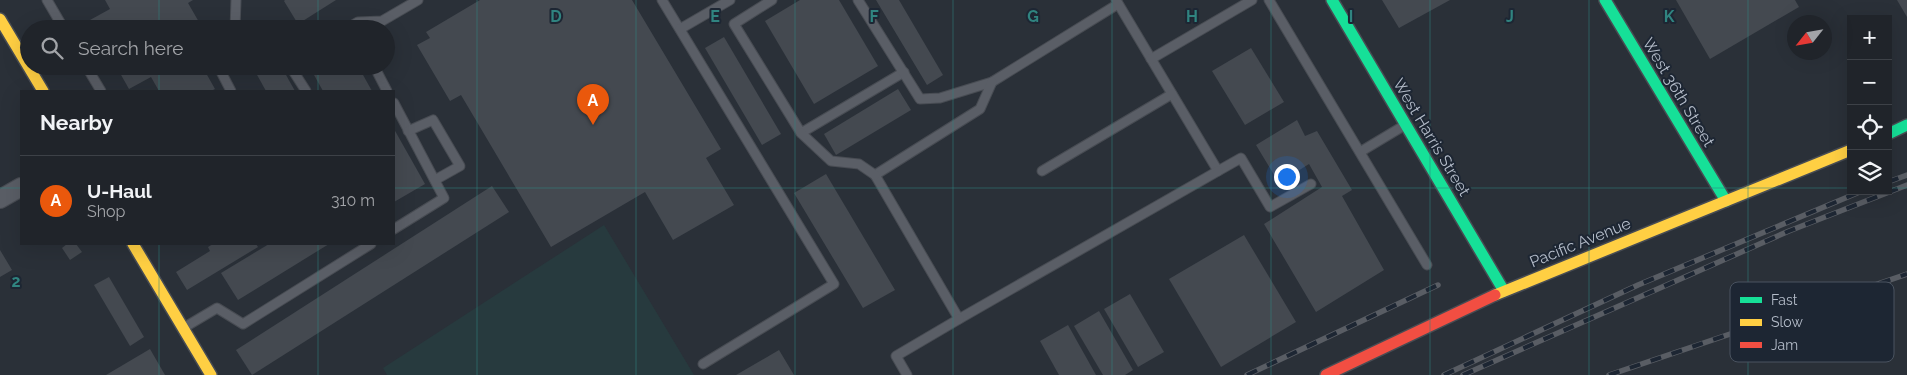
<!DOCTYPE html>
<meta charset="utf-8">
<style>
:root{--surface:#20242a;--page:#2d3036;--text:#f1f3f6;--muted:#a2a4a8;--line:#3d4147;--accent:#ea580c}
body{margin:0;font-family:Raleway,sans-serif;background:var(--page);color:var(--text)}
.controls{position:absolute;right:15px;top:15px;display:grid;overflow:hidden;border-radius:0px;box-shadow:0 5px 20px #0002}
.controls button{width:45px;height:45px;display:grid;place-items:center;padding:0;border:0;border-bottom:1px solid var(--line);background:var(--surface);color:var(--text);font:25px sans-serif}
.compass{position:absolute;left:1787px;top:15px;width:45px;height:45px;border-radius:50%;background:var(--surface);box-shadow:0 5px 20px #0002;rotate:239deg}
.you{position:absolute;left:1286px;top:176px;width:18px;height:18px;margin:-12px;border:4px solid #fff;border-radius:50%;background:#1a73e8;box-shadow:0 0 0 8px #1a73e833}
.badge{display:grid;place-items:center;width:32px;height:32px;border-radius:50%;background:var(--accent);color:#fff;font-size:16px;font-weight:700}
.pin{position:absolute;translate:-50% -41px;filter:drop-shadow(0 1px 2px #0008)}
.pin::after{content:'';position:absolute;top:26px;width:18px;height:15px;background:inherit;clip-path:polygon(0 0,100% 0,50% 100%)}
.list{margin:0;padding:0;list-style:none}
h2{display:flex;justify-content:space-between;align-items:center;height:65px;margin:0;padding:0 20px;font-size:21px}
h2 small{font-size:16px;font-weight:400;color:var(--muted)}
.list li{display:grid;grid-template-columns:32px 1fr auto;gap:15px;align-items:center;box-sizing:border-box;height:90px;padding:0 20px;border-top:1px solid var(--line)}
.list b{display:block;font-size:19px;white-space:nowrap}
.list p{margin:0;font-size:16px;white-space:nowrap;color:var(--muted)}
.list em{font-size:16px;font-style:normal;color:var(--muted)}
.icon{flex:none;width:28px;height:28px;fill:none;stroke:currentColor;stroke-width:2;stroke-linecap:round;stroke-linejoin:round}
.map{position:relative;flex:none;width:1907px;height:375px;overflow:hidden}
.search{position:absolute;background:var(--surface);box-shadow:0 5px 20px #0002;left:20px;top:20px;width:375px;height:55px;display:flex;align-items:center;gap:12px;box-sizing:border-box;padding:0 18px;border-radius:28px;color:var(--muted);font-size:19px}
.panel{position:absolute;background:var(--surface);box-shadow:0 5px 20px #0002;left:20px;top:90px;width:375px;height:155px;border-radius:0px}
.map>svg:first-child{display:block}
</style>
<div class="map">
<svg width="1907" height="375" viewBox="0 0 1907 375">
<rect width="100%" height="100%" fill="#2a3038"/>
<!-- green -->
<polygon fill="#273a3e" points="604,225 694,375 387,375 383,368"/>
<!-- building -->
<g fill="#444950">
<polygon points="105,0 193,0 188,3 203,29 95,29 90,20 110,9"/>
<polygon points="285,0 336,0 298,24 284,1"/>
<polygon points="480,0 632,0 721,149 706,158 734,205 673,240 645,192 551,247 461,95 450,101 417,45 430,38 426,32"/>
<polygon points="800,0 839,0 878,66 814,104 765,21"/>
<polygon points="876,0 899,0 943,75 927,85"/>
<polygon points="1382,0 1450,0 1399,28"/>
<polygon points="1676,0 1795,0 1799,7 1710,59"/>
<polygon points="1897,0 1907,0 1907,17"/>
<polygon points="724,37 781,134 762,145 705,48"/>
<polygon points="1251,48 1284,102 1245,125 1212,71"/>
<polygon points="116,66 202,66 215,89 211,91 159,91 151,77 129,89"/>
<polygon points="252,66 281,66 295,91 266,91"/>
<polygon points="309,66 358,66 372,91 323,91"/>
<polygon points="898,89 911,110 836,155 824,134"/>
<polygon points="1297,120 1305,136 1317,131 1352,190 1342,196 1384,270 1316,312 1264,224 1322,187 1309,164 1279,183 1256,145"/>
<polygon points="394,129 425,184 394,202"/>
<polygon points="826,174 895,290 863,308 794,193"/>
<polygon points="492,186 509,212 252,375 236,350"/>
<polygon points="1244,235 1296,322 1221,367 1169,279"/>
<polygon points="67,244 76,244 82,252 70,260 62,248"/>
<polygon points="213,244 256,244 258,247 187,290 176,272 210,251 208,247"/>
<polygon points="269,244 329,244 238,300 221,273"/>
<polygon points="0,250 12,270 0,277"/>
<polygon points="109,277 144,337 130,346 94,285"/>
<polygon points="1130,294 1164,352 1138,367 1104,309"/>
<polygon points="1099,311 1133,370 1125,375 1103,375 1074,326"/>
<polygon points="1068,325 1096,375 1059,375 1040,341"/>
<polygon points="150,349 165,375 106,375"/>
<polygon points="779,350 794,375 736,375"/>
</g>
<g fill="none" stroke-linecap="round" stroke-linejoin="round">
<!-- lane casing -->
<g stroke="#484c53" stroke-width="11">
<g id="lane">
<polyline points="47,0 64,29"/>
<polyline points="662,0 834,284 703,364"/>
<polyline points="772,0 734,24 801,133 904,72"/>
<polyline points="858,0 920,99 940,98 992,82 1118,4"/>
<polyline points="1116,0 1218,171 1241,158 1270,207 1311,184"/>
<polyline points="1269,0 1427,265"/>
<polyline points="235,29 236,0"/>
<polyline points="346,29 358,22 382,21 418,0"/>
<polyline points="680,29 730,0"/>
<polyline points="1151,59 1252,0"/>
<polyline points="86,66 101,91"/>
<polyline points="218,66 231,91"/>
<polyline points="290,66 306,91"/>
<polyline points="374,66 387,91"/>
<polyline points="992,82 980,109 875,175 959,319 1218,171"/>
<polyline points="394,103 444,198 394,229"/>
<polyline points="408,131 433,120 460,166 435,180"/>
<polyline points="801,133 831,161 859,164 875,175"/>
<polyline points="1360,152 1405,125"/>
<polyline points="1042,171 1172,94"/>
<polyline points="185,327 217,308 243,324 371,244"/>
<polyline points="907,375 896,356 959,319"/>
</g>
</g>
<!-- street casing -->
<g stroke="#484c53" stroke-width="20">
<polyline id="street" points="0,199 21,187"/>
</g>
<!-- fast casing -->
<g stroke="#484c53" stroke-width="14">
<g id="fast">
<polyline points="1332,0 1504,291"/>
<polyline points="1605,0 1726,201"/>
<polyline points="1888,134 1907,125"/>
</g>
</g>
<!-- slow casing -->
<g stroke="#484c53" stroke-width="14">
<g id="slow">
<polyline points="0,19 43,91"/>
<polyline points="133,244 211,375"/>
<polyline points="1495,295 1851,150"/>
</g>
</g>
<!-- jam casing -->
<g stroke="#484c53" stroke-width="14">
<polyline id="jam" points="1326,375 1495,295"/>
</g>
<!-- lane -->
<use href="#lane" stroke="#5a5e66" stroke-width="9"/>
<!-- street -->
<use href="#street" stroke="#5a5e66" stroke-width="18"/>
<!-- fast -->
<use href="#fast" stroke="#16e098" stroke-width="11"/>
<!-- slow -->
<use href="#slow" stroke="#ffcf43" stroke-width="11"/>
<!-- jam -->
<use href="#jam" stroke="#f24e42" stroke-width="11"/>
<!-- rail casing -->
<g stroke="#595d64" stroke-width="5.5">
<g id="rail">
<polyline points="1888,182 1907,175"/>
<polyline points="1247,375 1438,285"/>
<polyline points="1444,375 1638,285 1862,191"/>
<polyline points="1463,375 1789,231 1907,185"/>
<polyline points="1609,375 1907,274"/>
</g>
</g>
<!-- rail -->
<use href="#rail" stroke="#1d2633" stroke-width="4" stroke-dasharray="11" stroke-linecap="butt"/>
</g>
<!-- grid -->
<path fill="none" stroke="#308480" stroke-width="1" stroke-opacity="0.55" d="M159 0V29M318 0V29M477 0V375M636 0V375M795 0V375M953 0V375M1112 0V375M1271 0V375M1430 0V375M1589 0V375M1748 0V375M159 66V91M318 66V91M0 188H21M394 188H1851M1888 188H1907M159 244V375M318 244V375"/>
<g text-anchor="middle" stroke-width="4" stroke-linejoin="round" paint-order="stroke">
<!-- street labels -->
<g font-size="16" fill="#b4bcc9" stroke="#1d2633">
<text transform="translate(1679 92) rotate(59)" y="6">West 36th Street</text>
<text transform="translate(1432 137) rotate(59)" y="6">West Harris Street</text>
<text transform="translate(1580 242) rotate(-22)" y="6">Pacific Avenue</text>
</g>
</g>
<!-- legend -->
<rect x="1730" y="282" width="164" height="80" rx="8" fill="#1d2633" stroke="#4a5360" stroke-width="1"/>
<rect x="1740" y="297" width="22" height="6" fill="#16e098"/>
<rect x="1740" y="319" width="22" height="7" fill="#ffcf43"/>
<rect x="1740" y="342" width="22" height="6" fill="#f24e42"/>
<g font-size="14" fill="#b4bcc9">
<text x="1771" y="305">Fast</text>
<text x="1771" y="327">Slow</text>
<text x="1771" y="350">Jam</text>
</g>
<g font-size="16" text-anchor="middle" font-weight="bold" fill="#308480" stroke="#1d2633" stroke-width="4" stroke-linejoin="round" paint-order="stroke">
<text x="556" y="22">D</text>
<text x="715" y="22">E</text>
<text x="874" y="22">F</text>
<text x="1033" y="22">G</text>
<text x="1192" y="22">H</text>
<text x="1351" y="22">I</text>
<text x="1510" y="22">J</text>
<text x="1669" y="22">K</text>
<text x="16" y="287">2</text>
</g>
</svg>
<div class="controls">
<button>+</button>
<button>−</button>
<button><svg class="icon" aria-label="locate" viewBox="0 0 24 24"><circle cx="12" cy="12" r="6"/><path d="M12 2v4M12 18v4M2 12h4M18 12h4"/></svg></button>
<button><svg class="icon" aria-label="layers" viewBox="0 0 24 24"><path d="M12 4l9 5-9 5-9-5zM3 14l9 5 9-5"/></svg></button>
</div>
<svg class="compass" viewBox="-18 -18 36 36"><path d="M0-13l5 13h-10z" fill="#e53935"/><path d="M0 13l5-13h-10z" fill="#a2a4a8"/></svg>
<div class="you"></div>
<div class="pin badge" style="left:593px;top:125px">A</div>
<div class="search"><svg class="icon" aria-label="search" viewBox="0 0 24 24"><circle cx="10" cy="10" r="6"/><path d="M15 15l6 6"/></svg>Search here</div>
<section class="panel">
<h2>Nearby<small></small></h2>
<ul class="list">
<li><span class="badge">A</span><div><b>U-Haul</b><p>Shop</p></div><em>310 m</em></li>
</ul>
</section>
</div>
